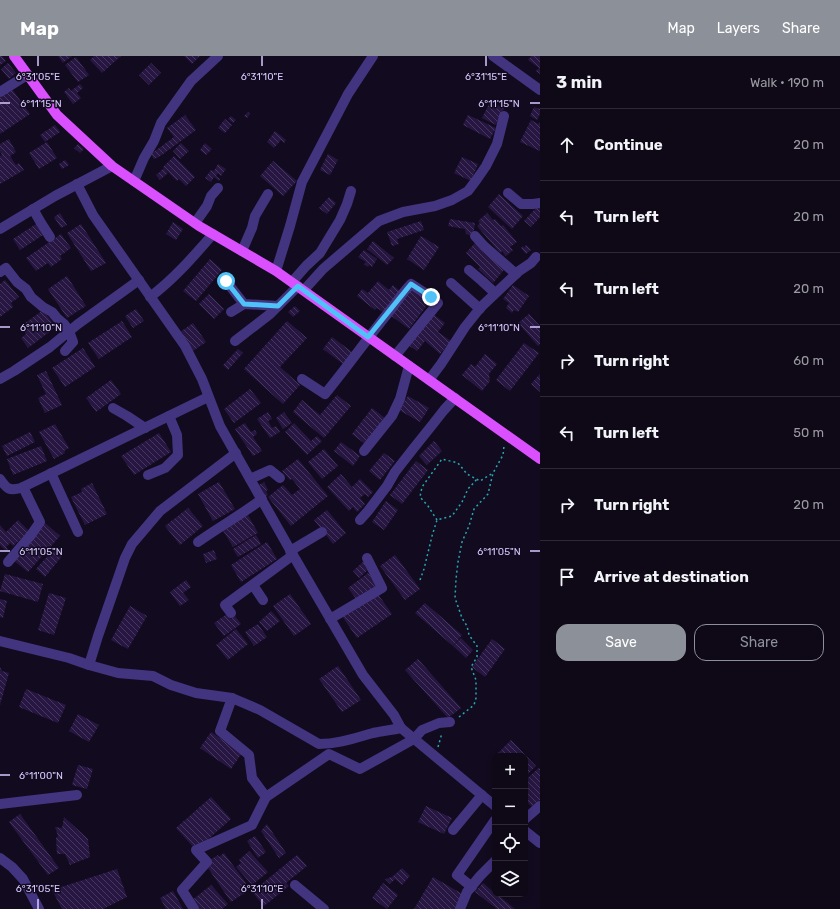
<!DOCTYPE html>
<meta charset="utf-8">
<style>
:root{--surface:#0e0817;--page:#171120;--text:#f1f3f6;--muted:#9b9aa1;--line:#2e2936;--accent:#8c9099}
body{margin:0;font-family:Rubik,sans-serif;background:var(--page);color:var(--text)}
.controls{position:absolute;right:12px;bottom:12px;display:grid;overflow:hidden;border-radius:8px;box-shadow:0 2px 6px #0003}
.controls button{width:36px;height:36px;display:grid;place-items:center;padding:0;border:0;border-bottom:1px solid var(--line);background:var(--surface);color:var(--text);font:20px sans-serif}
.stop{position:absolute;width:12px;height:12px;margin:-9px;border:3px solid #4fc3f7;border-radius:50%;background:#fff}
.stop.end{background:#4fc3f7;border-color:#fff;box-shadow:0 1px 4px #0008}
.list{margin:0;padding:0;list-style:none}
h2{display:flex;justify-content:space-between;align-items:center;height:52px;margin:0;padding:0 16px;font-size:17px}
h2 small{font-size:13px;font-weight:400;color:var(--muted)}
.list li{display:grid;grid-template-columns:26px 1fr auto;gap:12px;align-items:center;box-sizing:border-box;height:72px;padding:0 16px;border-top:1px solid var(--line)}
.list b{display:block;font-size:15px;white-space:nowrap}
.list em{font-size:13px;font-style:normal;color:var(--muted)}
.actions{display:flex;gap:8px;padding:12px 16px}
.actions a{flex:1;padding:9px 0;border:1px solid var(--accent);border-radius:12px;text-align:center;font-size:14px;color:var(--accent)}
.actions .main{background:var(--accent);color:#fff}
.icon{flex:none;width:22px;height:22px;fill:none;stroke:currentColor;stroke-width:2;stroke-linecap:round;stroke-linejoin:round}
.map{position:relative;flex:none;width:540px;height:853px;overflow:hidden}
header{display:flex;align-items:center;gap:24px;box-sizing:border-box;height:56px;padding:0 20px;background:var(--accent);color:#fff}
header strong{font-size:19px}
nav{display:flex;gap:22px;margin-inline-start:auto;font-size:14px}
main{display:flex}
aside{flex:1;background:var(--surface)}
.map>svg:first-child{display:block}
</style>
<header>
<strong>Map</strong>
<nav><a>Map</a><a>Layers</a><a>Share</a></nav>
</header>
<main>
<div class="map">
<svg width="540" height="853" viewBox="0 0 540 853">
<defs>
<pattern id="building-back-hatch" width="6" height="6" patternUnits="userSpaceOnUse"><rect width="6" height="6" fill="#261641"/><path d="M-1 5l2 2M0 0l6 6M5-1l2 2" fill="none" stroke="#45375e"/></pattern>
</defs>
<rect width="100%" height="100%" fill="#120b1f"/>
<!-- building -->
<g fill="url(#building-back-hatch)">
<polygon points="0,0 2,0 6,5 0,9"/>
<polygon points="58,0 72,0 63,7"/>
<polygon points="94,0 121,0 102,17 90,4"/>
<polygon points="184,0 200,0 192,8"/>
<polygon points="531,0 540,0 540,18 536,15 539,12 528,4"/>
<polygon points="76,1 89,19 78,26 65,9"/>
<polygon points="8,7 16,17 9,23 1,13"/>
<polygon points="151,7 161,17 149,29 139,19"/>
<polygon points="80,28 83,32 77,37 81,42 73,48 64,36 69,32 71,35"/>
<polygon points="12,33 30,58 0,78 0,41"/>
<polygon points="490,46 504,52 496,69 482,62"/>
<polygon points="534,51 540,53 540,58 537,64 530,60"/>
<polygon points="248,56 250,58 247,62 244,60"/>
<polygon points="185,59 196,74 159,101 154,103 151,98 174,81 167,72"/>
<polygon points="468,59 496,72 490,83 463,69"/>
<polygon points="231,60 236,64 233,67 228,63"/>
<polygon points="225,63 232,69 225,77 218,72"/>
<polygon points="531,64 538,68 540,66 540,95 520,86"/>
<polygon points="55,69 60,76 45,86 40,79"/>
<polygon points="275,75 286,84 284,87 281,84 274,92 267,86"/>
<polygon points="9,83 16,96 10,100 16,109 19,107 24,114 0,128 0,100 2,99 0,95 0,88"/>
<polygon points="47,86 57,102 39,113 29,97"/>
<polygon points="181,87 189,95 180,103 173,95"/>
<polygon points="205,87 212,93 206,99 200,94"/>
<polygon points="78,88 84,93 80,97 74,92"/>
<polygon points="328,98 338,104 330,119 320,114"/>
<polygon points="174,100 195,121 186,130 179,123 177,125 163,111"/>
<polygon points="462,101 478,108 471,125 454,117"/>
<polygon points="65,104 69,109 62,113 59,108"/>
<polygon points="273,105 297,125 283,140 260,120"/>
<polygon points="218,108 226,113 221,120 218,117 216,120 220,123 219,125 214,121 211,126 205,122 211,114 214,115"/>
<polygon points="164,112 168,117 160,124 156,119"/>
<polygon points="499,138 523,160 512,173 488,151"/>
<polygon points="329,141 336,147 327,158 319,152"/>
<polygon points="538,150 540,152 540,161 531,171 524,165"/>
<polygon points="60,157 67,169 61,172 54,161"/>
<polygon points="487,157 493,164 495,163 501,170 503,169 517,186 510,191 513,194 506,200 502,195 500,197 477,170 480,167 478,165"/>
<polygon points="450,163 475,167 473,180 466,178 465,173 448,170"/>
<polygon points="421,165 424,174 397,183 399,188 392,190 387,176"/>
<polygon points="173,166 183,173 176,184 166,178"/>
<polygon points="36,168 43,179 20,194 13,183"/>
<polygon points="81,168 106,207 91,215 67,177"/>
<polygon points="61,178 71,192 60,200 62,203 51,211 48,207 36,215 26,202"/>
<polygon points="421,180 439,191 424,214 407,203"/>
<polygon points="373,185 394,202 387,209 367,193"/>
<polygon points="475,187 504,214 493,227 478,213 480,211 466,197"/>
<polygon points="526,189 531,194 526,198 521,192 523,190 524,192"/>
<polygon points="364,194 377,203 372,211 369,209 368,211 364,208 366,206 358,201"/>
<polygon points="210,203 222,214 196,245 183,235"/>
<polygon points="67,220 86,250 67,262 48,233"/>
<polygon points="5,224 19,241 11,247 13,251 0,261 0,228"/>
<polygon points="378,225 389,234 393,229 400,235 383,256 377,252 375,254 357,240 362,233 368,237"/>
<polygon points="513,229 529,240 518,256 514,254 512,257 506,252 509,247 503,243"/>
<polygon points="411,230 431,244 409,273 390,259"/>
<polygon points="209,238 224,253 214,263 199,248"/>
<polygon points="295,250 300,255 293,261 288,256"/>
<polygon points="136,253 144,265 133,272 125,260"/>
<polygon points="43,254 56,271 28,292 21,282 26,278 21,270"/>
<polygon points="433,258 445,267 438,276 451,285 440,298 425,285 417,295 408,289"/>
<polygon points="529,258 540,270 540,288 538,290 518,267"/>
<polygon points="122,265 132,281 99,303 88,287"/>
<polygon points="287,265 307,282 280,311 300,329 283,348 244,313"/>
<polygon points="193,267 206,286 193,295 180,276"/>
<polygon points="332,281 352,296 343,308 323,293"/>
<polygon points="524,287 539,297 510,335 496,324"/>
<polygon points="83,292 95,311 65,331 52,312"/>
<polygon points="238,293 243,297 228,314 223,309"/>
<polygon points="485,298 497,308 489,318 490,325 482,335 462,319 471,308 475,311"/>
<polygon points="46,315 62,349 45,357 38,342 46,338 37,319"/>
<polygon points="540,318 540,336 531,328"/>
<polygon points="111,324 121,338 96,356 86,342"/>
<polygon points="250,333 261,347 234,367 224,353"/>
<polygon points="337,339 351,350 324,382 293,356 302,344 320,359"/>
<polygon points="408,340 429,352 420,366 399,354"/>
<polygon points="372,352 385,362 365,388 352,378"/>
<polygon points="268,356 272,363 268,365 272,372 276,370 280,376 270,382 257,363"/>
<polygon points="284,356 292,367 283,373 276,362"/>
<polygon points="245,367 251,376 255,374 257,378 253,381 262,395 253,400 235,373"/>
<polygon points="294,367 311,385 317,380 322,385 307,399 285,376"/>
<polygon points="55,368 69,392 64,395 65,397 54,403 39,376"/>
<polygon points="30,376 35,386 7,400 2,390"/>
<polygon points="159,377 171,396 134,419 121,400"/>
<polygon points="434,385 442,395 427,409 419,400"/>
<polygon points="341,386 360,400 353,410 334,395"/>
<polygon points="41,390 47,405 13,419 7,403"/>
<polygon points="324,393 338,410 322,423 308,406"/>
<polygon points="384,397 395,405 380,424 369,415"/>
<polygon points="298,403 328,440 291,470 268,441 283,429 292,439 300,433 292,423 290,424 282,415"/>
<polygon points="416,405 428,414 402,448 390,439"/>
<polygon points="341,418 352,431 360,423 373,436 368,441 365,438 360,442 365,448 357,456 353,451 349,455 327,431"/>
<polygon points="219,426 235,453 213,465 198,438"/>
<polygon points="264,426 268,434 266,435 268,439 264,441 257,430"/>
<polygon points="92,427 107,458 85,469 71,441 82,436 81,433"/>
<polygon points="386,445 398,454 384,474 372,466"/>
<polygon points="188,452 203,470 180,489 165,470"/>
<polygon points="327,454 346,477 333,488 314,464"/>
<polygon points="248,459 258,477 233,491 222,473"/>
<polygon points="18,464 29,475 13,490 10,487 6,491 8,493 6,495 0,489 0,469 6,476"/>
<polygon points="45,467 60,480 28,516 13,504"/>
<polygon points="256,479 261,488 238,501 233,493"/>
<polygon points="267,486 277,503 241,526 231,509"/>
<polygon points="55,492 63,499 45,521 36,513"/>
<polygon points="214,494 217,503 206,507 203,498"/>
<polygon points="395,499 420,533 405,544 380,510"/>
<polygon points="364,505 370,512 359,522 353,515"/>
<polygon points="368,517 377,529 357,544 348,532"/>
<polygon points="5,518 43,528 38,546 0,535"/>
<polygon points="186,524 191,531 183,537 189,544 180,550 170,536"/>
<polygon points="49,537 66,542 54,579 38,574"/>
<polygon points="377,537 392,558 357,582 342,560"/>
<polygon points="290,538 311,568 294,580 273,550"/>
<polygon points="0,543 7,545 3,562 0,561"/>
<polygon points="425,547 462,579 453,590 415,557"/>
<polygon points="130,550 147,560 128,593 111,584"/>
<polygon points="271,555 280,565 267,575 259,566"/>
<polygon points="227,558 231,563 235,560 241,568 224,580 214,567"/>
<polygon points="258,568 267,581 254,590 245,576"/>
<polygon points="236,573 248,588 228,604 216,589"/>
<polygon points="461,582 473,594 466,602 453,590"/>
<polygon points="492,583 505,593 485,621 472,611"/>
<polygon points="418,603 461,652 448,662 405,614"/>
<polygon points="338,610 361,644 342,656 319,623"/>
<polygon points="0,611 2,615 9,617 0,649"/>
<polygon points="26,633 66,649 58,667 19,651"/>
<polygon points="78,658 99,669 89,686 69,675"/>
<polygon points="211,676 242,697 231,713 200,692"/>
<polygon points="511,684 536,710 525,721 525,700 495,700"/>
<polygon points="78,709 93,713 87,733 72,729"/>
<polygon points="539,712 540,713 540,744 532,751 525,744 525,724"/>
<polygon points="211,741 231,763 196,794 176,772"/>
<polygon points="426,750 452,762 444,778 418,766"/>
<polygon points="20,758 59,812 48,819 9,766"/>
<polygon points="64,761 88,783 90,801 70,809 65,798 57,798 56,782 58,780 55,771 62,772"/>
<polygon points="267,768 286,797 279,802 261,775"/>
<polygon points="255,780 266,796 258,802 247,785"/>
<polygon points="249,795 268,816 252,829 236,811 241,807 239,804"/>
<polygon points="224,797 246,827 246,836 231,846 208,812 211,810 207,806 218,799 219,801"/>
<polygon points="297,799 307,810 286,827 289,830 264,850 252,836"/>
<polygon points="402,812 410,820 402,829 395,823 390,828 385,823 392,821"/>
<polygon points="117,813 127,841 103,853 62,853 52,834"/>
<polygon points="433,821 464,839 456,853 414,853"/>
<polygon points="383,827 398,839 387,853 372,842"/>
<polygon points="483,827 495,837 495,838 497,838 515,853 497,853 475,836"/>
<polygon points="211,829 228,848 222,853 199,853 191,845"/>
<polygon points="173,835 183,853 166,853 160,842"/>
</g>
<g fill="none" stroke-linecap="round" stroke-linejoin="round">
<!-- path -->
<g stroke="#27a7b5" stroke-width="1.5" stroke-dasharray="2 3" stroke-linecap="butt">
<polyline points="437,464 428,450 420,441 422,431 442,403 458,407 467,418 480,425 493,417"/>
<polyline points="420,524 424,513 432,480 437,464 452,460 462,446 468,433 477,423"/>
<polyline points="459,661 474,649 476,642 476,624 471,611 477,601 477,590 469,579 467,570 462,562 455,542 456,523 458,506 462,486 469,470 474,453 488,438 493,417 503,399 504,390"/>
<polyline points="438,691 442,677"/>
</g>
<!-- minor -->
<g stroke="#433480" stroke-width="10">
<polyline points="493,0 540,34"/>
<polyline points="0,36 27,19"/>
<polyline points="134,125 144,102 154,85 161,67 191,25 218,0"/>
<polyline points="77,128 93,159 185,290 202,323 220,370 293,499 363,619 394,659 401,672 495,750"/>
<polyline points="508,137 521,148 533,148 540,147"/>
<polyline points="33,153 41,167 50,181"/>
<polyline points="195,167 207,150 211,140 218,132"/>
<polyline points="0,173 55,140 112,110"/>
<polyline points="475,180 484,190 516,218"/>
<polyline points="242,195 252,172 255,160 268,138"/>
<polyline points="469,214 482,225 495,237"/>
<polyline points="276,215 290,170 302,126 348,38 373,0"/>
<polyline points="0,216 6,212 17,226 26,233 31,241 43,251 52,256 57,262 64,268 69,275 73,286 65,295"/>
<polyline points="226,225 244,248 278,250"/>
<polyline points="292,226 306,210 320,197 340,164 347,148 351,135"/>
<polyline points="451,227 480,253"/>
<polyline points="304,234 323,213 379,165 403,156 435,150 452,144 468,135 477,123 486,110 497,88 504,60"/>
<path d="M150 241C174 223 194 200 213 178"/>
<polyline points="231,256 244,248"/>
<polyline points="235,285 270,258 298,230"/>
<polyline points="0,323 14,315 50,291 78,268 139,224"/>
<path d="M302 323 325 338C348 310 369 280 392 252 398 244 404 235 411 228L431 241 438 247 395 300"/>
<polyline points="429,324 441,308 465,271 481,251 519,215 531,207 536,201"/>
<polyline points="113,352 127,360 145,372"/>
<polyline points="364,395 392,360 400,343 409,310"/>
<polyline points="51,417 78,476"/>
<polyline points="148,419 165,412 178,399 177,379 169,360"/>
<path d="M0 423C7 433 9 435 21 432L208 341"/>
<polyline points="250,423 270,414 280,422"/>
<polyline points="360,464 368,455 387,430 395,416 413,393 433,368 444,354 455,342"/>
<path d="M198 486C219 471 241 459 262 443"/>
<polyline points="290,495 322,476"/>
<polyline points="8,506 31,479 40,466 23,431"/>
<polyline points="253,529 263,544"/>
<polyline points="231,557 225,549 293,499"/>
<polyline points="330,563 382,532 367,502"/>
<path d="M0 585 69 602 89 609 118 617 153 620 171 629 196 637 232 642 260 654 319 688C338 688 355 682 373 677 382 675 392 674 401 672"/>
<polyline points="89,609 98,580 125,502 132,488 160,455 236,397"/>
<polyline points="232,642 220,675 249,699 252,722 266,741"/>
<polyline points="0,748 77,739"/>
<polyline points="525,763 540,750"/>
<polyline points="453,774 482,739"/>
<polyline points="525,775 540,787"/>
<polyline points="0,802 12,811 23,823 39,853"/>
<polyline points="295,829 324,853"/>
<polyline points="472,831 457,819 495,764"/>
<polyline points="194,853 182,834 207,806 196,794 252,769 266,741 329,698 360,713 414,683 422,674 439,667 450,666"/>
<polyline points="460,853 467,836 480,820 495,805"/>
</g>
<!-- major -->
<polyline stroke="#da50ff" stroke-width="10" points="14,0 57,59 112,110 199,170 276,215 540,403"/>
</g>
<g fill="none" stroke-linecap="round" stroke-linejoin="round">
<!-- route -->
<polyline stroke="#4fc3f7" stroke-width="5" points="226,225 244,248 278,250 298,230 368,281 411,228 431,241"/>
</g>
<!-- ticks -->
<path fill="none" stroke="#d8c9ff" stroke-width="1.5" d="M38 0V10M262 0V10M486 0V10M0 47H10M530 47H540M0 271H10M530 271H540M0 495H10M530 495H540M0 719H10M38 843V853M262 843V853"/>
<g font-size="10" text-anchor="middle" fill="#d8c9ff" stroke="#120b1f" stroke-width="3" stroke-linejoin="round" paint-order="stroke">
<text x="38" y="24">6°31'05"E</text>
<text x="262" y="24">6°31'10"E</text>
<text x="486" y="24">6°31'15"E</text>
<text x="41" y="51">6°11'15"N</text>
<text x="499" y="51">6°11'15"N</text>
<text x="41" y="275">6°11'10"N</text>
<text x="499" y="275">6°11'10"N</text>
<text x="41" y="499">6°11'05"N</text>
<text x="499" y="499">6°11'05"N</text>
<text x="41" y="723">6°11'00"N</text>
<text x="38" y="836">6°31'05"E</text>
<text x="262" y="836">6°31'10"E</text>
</g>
</svg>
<div class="controls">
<button>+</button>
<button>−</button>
<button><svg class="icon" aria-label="locate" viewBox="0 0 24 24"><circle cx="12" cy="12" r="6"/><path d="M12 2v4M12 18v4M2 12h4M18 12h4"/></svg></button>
<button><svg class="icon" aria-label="layers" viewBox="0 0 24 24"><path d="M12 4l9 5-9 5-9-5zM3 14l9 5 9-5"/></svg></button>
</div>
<div class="stop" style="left:226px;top:225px"></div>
<div class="stop end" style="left:431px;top:241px"></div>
</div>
<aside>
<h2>3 min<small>Walk · 190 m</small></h2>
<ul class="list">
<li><svg class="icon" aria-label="ahead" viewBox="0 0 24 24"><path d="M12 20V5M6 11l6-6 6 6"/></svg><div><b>Continue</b></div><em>20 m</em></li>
<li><svg class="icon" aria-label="left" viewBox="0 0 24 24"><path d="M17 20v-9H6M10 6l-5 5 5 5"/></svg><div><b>Turn left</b></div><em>20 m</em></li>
<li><svg class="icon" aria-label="left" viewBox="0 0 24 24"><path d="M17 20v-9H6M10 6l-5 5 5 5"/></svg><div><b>Turn left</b></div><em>20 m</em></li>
<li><svg class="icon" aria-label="right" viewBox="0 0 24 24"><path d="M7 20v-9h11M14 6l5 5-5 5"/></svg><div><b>Turn right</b></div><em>60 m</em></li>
<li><svg class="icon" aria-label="left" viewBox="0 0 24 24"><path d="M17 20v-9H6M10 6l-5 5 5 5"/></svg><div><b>Turn left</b></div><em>50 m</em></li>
<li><svg class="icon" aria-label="right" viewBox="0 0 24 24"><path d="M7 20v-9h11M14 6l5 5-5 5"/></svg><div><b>Turn right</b></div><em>20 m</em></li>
<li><svg class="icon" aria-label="arrive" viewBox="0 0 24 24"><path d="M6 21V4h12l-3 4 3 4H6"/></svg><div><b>Arrive at destination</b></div></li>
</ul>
<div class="actions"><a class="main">Save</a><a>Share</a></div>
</aside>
</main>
